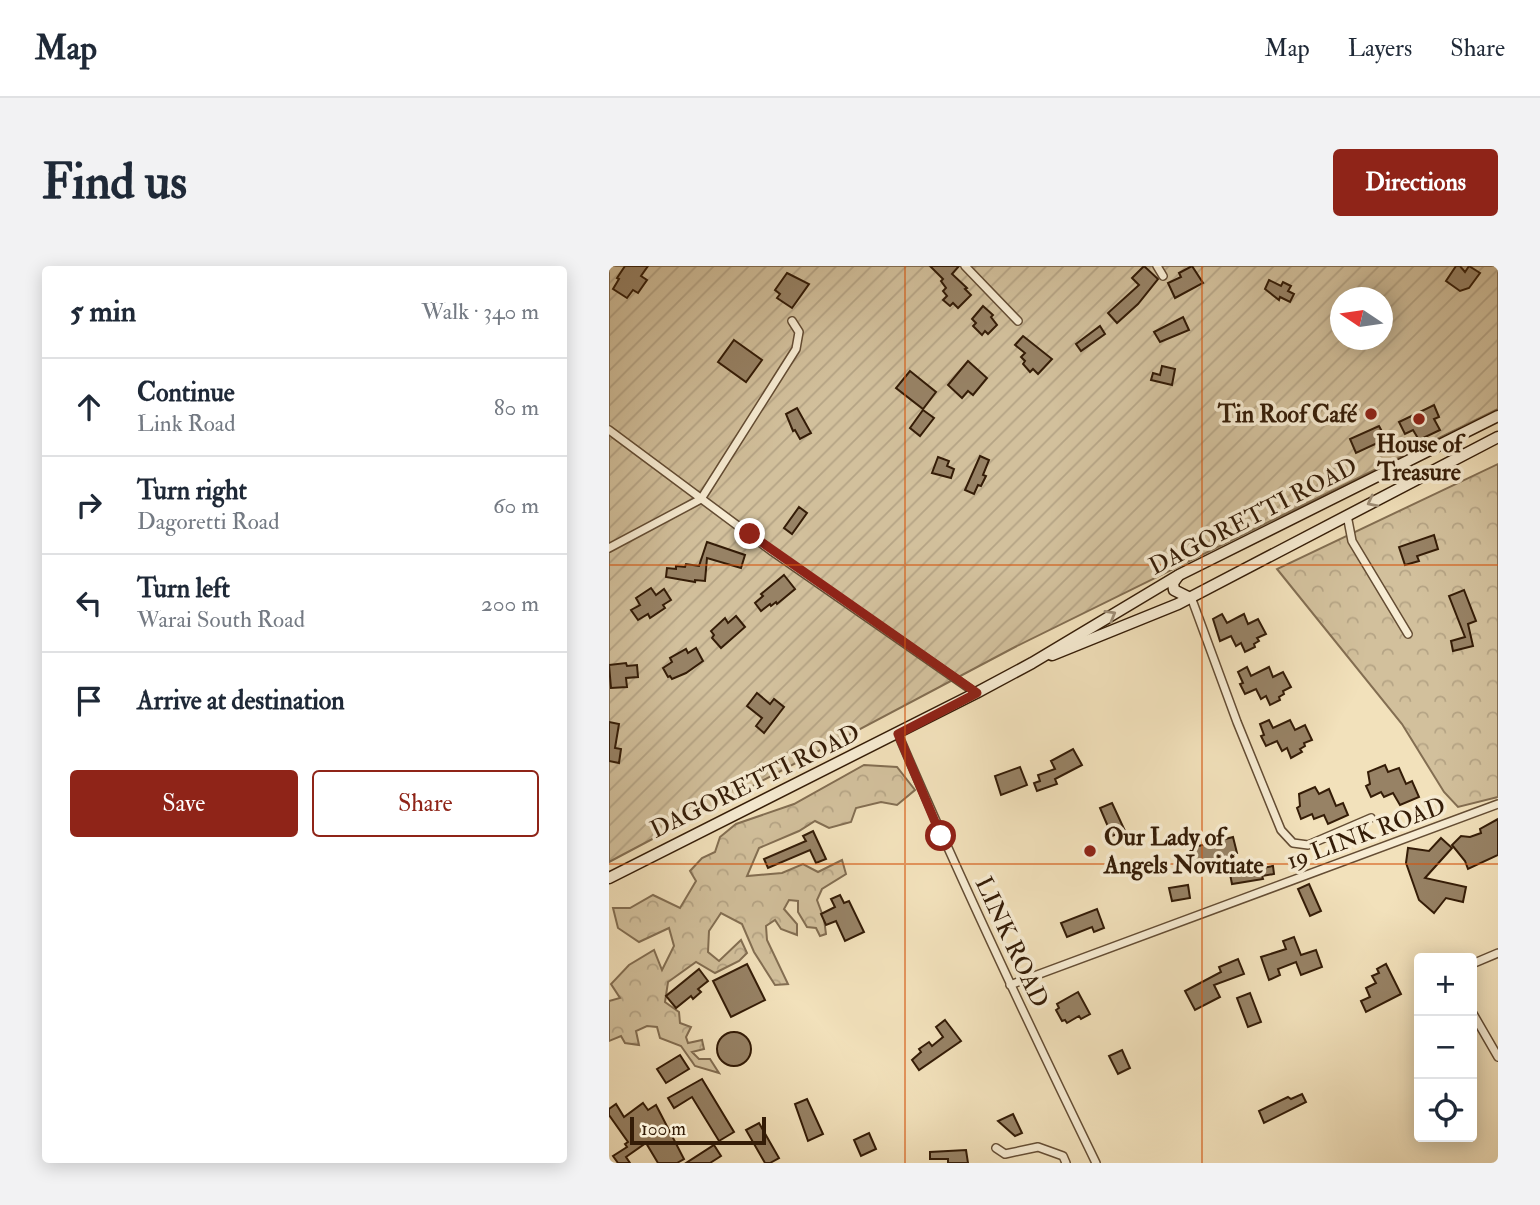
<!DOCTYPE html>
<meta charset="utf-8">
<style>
:root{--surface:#fff;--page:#f2f2f3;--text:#1f2937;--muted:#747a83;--line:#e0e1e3;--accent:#8f2418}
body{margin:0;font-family:"IM FELL Double Pica",serif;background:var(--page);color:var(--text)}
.controls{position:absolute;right:21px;bottom:21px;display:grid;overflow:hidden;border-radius:7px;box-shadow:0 4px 18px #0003}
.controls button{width:63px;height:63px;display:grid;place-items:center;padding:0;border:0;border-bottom:2px solid var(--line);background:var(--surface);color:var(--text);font:35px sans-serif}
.compass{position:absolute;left:721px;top:21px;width:63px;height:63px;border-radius:50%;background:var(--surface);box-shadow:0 4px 18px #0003;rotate:283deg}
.scale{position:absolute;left:21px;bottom:18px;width:136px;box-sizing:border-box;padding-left:7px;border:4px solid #341c07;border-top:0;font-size:19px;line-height:24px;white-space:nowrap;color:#341c07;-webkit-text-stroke:5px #f7ecd3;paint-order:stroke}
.stop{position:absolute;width:21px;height:21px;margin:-16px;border:5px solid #8f2418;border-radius:50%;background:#fff}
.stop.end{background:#8f2418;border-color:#fff;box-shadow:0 2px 7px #0008}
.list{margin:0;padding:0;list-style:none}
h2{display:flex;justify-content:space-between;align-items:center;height:91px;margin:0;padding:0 28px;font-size:30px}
h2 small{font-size:23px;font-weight:400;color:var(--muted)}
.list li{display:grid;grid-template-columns:46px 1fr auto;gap:21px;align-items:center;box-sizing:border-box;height:98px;padding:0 28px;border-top:2px solid var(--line)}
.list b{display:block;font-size:26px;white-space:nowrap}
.list p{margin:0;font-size:23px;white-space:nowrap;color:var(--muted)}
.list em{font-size:23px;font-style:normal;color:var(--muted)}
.actions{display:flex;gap:14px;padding:21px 28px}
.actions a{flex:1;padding:16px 0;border:2px solid var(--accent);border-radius:7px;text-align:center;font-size:24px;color:var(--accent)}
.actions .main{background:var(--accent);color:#fff}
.icon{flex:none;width:38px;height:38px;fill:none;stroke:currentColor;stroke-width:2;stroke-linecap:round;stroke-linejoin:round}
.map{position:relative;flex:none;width:889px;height:897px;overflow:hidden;border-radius:7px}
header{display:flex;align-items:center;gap:42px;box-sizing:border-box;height:98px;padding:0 35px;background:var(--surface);border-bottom:2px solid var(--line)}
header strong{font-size:33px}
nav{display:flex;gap:38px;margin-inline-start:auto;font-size:24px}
.intro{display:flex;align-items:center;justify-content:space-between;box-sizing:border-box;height:168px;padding:0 42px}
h1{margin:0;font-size:49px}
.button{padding:18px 32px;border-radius:7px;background:var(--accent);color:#fff;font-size:24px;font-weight:700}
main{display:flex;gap:42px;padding:0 42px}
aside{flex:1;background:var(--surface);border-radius:7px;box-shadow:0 4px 18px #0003}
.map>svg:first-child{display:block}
</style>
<header>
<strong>Map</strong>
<nav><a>Map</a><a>Layers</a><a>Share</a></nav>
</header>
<div class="intro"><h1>Find us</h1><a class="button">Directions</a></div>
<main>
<aside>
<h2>5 min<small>Walk · 340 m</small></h2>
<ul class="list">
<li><svg class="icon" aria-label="ahead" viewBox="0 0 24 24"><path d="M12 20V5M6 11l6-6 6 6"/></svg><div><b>Continue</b><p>Link Road</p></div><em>80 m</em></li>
<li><svg class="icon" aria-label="right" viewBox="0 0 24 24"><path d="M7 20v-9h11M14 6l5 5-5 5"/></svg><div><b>Turn right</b><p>Dagoretti Road</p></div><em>60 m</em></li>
<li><svg class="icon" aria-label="left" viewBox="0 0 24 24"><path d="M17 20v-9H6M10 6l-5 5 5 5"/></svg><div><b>Turn left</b><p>Warai South Road</p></div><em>200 m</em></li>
<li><svg class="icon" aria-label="arrive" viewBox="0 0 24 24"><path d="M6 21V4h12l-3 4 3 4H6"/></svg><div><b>Arrive at destination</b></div></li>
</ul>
<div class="actions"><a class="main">Save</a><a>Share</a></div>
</aside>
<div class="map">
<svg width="889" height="897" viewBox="0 0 889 897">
<defs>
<pattern id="forest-crowns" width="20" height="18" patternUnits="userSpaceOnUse" patternTransform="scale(1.75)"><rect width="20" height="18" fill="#d2c09c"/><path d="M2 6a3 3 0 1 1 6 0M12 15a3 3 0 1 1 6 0" fill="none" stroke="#b5a485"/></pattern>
<pattern id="garden-furrows" width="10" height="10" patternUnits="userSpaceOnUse" patternTransform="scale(1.75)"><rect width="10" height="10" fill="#d2c09c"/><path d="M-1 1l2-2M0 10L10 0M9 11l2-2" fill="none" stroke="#b5a485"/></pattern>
</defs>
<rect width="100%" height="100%" fill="#f2e1bb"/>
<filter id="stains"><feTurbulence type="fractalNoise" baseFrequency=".00286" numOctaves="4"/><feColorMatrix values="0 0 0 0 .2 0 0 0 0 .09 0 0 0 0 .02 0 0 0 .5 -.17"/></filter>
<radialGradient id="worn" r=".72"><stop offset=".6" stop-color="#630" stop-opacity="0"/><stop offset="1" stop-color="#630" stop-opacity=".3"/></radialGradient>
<!-- forest -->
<g fill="url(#forest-crowns)" stroke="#836e52" stroke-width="2">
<polygon points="889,198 889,531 849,541 835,526 793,458 668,303"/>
<polygon points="255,499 288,501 306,524 288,539 272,536 247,542 242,556 220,562 206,555 190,565 150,582 138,610 173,607 194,598 209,606 233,594 237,608 213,623 208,634 215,653 217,668 211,670 207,662 198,661 189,646 189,635 180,634 175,643 188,658 188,669 172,663 166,654 157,660 158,674 179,718 166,719 145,686 133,658 112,647 100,665 99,686 110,695 132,674 138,687 130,695 106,707 87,696 59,716 56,736 70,746 71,757 82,761 77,771 79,777 93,774 95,783 83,786 90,793 101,793 110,807 86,800 72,780 51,772 48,761 38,760 27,765 30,779 16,777 12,770 0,775 0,735 11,732 2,718 20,699 45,684 53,704 65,680 60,662 30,676 9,662 4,642 21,642 44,629 71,642 87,615 81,605 93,592 106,586 111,571 127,558 185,538"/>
</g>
<!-- garden -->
<path fill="url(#garden-furrows)" stroke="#836e52" stroke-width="2" fill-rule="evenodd" d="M0 0H889V143L406 381 0 596ZM732 32H774V74H732Z"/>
<!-- building -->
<g fill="#978265" stroke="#341c07" stroke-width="2">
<polygon points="16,0 39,0 32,10 38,14 29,27 24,24 18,32 4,23 10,13 8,12"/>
<polygon points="321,0 350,0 343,8 358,22 356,23 362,29 349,42 344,37 341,40 334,34 338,30 334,25 337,22 332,15 334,13"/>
<polygon points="535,0 549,13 529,38 508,57 499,47 530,19 523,12"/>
<polygon points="583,0 594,17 566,32 559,17 572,11 570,7"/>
<polygon points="847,0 851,0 856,6 860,0 871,7 860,22 851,25 837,15"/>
<polygon points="178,7 200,18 183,42 168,32 171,28 166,24"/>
<polygon points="660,14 672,20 674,16 682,20 679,25 685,28 681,36 671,31 670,34 656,23"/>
<polygon points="374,40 384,49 382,51 388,59 379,68 376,65 373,69 364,60 367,57 363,53"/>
<polygon points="574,51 580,64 551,76 545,66"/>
<polygon points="491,60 496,68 472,85 467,78"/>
<polygon points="414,70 443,93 429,108 424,103 421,106 414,98 416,95 412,91 416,87 406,79"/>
<polygon points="125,74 153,94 137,116 109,96"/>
<polygon points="359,95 378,112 364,129 359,125 353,132 339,119"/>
<polygon points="553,100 566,103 563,119 542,114 544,107 551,109"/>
<polygon points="301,105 327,126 314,143 287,122"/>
<polygon points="825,139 830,151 825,153 831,164 810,174 804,164 796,168 790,156"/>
<polygon points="188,142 202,167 191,173 186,164 184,165 177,148"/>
<polygon points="314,144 325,152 311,170 301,162"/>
<polygon points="770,160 777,173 747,187 741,173"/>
<polygon points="371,190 380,194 374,209 377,210 372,220 369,219 365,228 356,224"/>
<polygon points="329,191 340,195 338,200 345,203 342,212 323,207"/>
<polygon points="190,241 198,247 183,268 175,262"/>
<polygon points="825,269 829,283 808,290 810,295 796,299 790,281"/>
<polygon points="98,276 136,289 132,302 98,292 96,315 86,314 86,316 57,311 58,302 67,303 67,300 76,301 77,298 90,300"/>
<polygon points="175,309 186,323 168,338 167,336 162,340 161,338 152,345 146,337 154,330 152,328"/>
<polygon points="42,322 47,329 55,323 62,334 54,339 56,342 41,352 39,348 29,354 22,344 31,339 27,332"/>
<polygon points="855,324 867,355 859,358 864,380 844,385 842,375 856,371 840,330"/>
<polygon points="613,348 618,357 635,348 639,358 649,353 657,368 648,372 650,375 645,378 646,381 636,386 632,377 627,380 622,370 611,375 604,353"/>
<polygon points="127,350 136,361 112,382 103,372 105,369 102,365 116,352 119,357"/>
<polygon points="87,382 94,395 77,407 63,413 61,410 59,411 54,402 63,396 61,392 77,383 79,387"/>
<polygon points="17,397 18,400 28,399 29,411 17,412 18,421 2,422 0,399"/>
<polygon points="638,401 642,410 660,401 664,411 674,406 682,421 674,425 675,428 670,431 671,434 661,439 657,430 652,433 647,423 636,428 631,418 634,417 629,406"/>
<polygon points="148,427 161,438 165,433 175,441 155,467 147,460 153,452 138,440"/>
<polygon points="660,454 664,462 681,454 686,464 696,459 703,474 695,477 696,480 691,483 693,486 682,492 678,482 673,485 668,475 657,480 652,470 655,469 651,458"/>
<polygon points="0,456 10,458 6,482 12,483 10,497 0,495"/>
<polygon points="464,483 473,499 446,513 448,518 428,525 425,517 431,515 429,509 446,503 442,495"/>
<polygon points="776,499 779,506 790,502 797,518 803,515 810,531 791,539 784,527 775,531 772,526 762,531 757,520 761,518 759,506"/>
<polygon points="411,501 418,519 392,529 386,510"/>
<polygon points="706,521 710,528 720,523 727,540 734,537 739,549 719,558 715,549 705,553 703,548 692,553 688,542 691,540 690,528"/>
<polygon points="503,537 516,565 503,570 491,542"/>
<polygon points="889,553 889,589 859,603 856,595 843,579 852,570 861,571 872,567 871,563"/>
<polygon points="204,565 217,593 207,597 201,584 159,602 155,593 197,575 194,570"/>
<polygon points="624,571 628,587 621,589 624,599 607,604 604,594 586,599 582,582"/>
<polygon points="832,572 843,582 816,612 857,621 854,636 837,632 825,647 810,634 797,597 799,582 820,585"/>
<polygon points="664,600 665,608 653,610 654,613 623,618 621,608"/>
<polygon points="700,618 712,645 701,650 689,623"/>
<polygon points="579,619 581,632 563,635 560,622"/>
<polygon points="231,629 235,637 240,635 255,666 236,675 227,655 217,659 212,648 226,641 222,633"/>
<polygon points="488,643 495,662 485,666 483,661 458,671 452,657"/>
<polygon points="685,671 692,689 707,684 713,701 692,709 687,696 669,703 671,709 660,714 652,691 677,683 674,675"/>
<polygon points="629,693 635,708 605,719 611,731 586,744 576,725 612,706 610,701"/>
<polygon points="138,698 156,734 122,751 104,715"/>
<polygon points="777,698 792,728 757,746 752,735 761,731 757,722 767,717 763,710 770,707 768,703"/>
<polygon points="90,703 99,715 89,723 92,726 84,733 82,730 67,742 57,730"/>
<polygon points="469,726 481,748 472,753 470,750 458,757 456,754 453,755 447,744 450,742 448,738"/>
<polygon points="641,727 652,756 639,761 628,732"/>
<polygon points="336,754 352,775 310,804 303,794 312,786 310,783 320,776 323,780 334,771 327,761"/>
<circle cx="125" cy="783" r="17"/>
<polygon points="513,784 521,802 509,808 500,790"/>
<polygon points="71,789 80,803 57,817 48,803"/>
<polygon points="93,813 125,866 110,875 83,831 65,842 59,832"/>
<polygon points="693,828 697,836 655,857 650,845 679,831 682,833"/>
<polygon points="198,833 214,868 199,875 186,838"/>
<polygon points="34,837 39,844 47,839 75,893 68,897 49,897 37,877 17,891 21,897 9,897 4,890 18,881 16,878 19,876 0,849 0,843 7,838 15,851"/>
<polygon points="404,848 413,867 406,870 389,855"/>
<polygon points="150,857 170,892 161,897 156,897 137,864"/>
<polygon points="260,867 267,883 252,890 245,874"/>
<polygon points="105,879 112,890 101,897 77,897"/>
<polygon points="357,884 359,897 339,897 339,893 321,893 321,886"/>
</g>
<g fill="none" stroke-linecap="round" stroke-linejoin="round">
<!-- minor casing -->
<g stroke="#644d34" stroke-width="10">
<g id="minor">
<polyline points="356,0 409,55"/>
<polyline points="548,0 554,10"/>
<polyline points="0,164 164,286 367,427"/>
<polyline points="738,249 743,275 799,368"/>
<polyline points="0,282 92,233 187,83 190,66 183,55"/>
<polyline points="582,331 628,456 672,564 684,577 699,579 762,552"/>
<path d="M289 468C351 613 418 755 487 897"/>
<polyline points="863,698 889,687"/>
<polyline points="401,719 889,538"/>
<polyline points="863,746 889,791"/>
<polyline points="387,882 396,888 429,881 454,890 457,897"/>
</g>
</g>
<!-- secondary casing -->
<g stroke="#341c07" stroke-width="13">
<g id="secondary">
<polyline points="569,310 564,317 565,324 581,332"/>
<polyline points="443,389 569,338 889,171"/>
<polyline points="0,612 367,427 423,397 570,309 889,150"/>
</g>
</g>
<!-- minor -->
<use href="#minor" stroke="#f7ecd3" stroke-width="7"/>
<!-- secondary -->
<use href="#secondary" stroke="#f7ecd3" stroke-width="10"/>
</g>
<!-- one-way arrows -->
<defs><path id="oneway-chevron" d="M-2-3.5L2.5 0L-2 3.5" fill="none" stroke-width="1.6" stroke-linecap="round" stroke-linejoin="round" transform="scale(1.75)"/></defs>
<g stroke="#9f8e77">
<use href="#oneway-chevron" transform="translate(763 236) rotate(153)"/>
<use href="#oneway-chevron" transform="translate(502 349) rotate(-30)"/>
</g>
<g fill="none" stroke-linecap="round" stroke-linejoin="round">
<!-- route -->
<polyline stroke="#8f2418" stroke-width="9" points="141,268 368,427 289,468 332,570"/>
</g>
<!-- grid -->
<path fill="none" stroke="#d6530c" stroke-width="2" stroke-opacity="0.55" d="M296 0V897M593 0V897M0 299H889M0 598H889"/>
<!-- markers -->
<g fill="#8f2418" stroke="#f7ecd3" stroke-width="2.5">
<circle cx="762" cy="148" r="7"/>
<circle cx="810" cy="153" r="7"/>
<circle cx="481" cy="585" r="7"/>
</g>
<g text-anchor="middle" stroke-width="7" stroke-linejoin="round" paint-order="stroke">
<!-- poi labels -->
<g font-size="24" font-weight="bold" fill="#341c07" stroke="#f7ecd3" text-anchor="end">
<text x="748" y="156">Tin Roof Café</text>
<text x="810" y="186" text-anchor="middle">House of<tspan x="810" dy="28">Treasure</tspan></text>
<text x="495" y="579" text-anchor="start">Our Lady of<tspan x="495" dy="28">Angels Novitiate</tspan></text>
</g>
<!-- street labels -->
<g font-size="24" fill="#341c07" stroke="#f7ecd3">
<text transform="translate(644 250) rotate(-27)" y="8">DAGORETTI ROAD</text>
<text transform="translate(146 515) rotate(-26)" y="8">DAGORETTI ROAD</text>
<text transform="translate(757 567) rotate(-20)" y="8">19 LINK ROAD</text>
<text transform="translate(403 676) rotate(65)" y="8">LINK ROAD</text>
</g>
</g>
<rect width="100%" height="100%" filter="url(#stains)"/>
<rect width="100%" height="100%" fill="url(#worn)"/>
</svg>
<div class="controls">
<button>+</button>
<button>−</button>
<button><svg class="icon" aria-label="locate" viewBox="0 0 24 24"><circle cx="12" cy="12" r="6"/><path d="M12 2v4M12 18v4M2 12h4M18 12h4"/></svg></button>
</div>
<svg class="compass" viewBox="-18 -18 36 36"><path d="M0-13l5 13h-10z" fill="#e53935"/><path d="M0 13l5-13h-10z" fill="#747a83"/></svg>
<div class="scale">100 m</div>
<div class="stop" style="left:332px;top:570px"></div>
<div class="stop end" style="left:141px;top:268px"></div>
</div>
</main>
